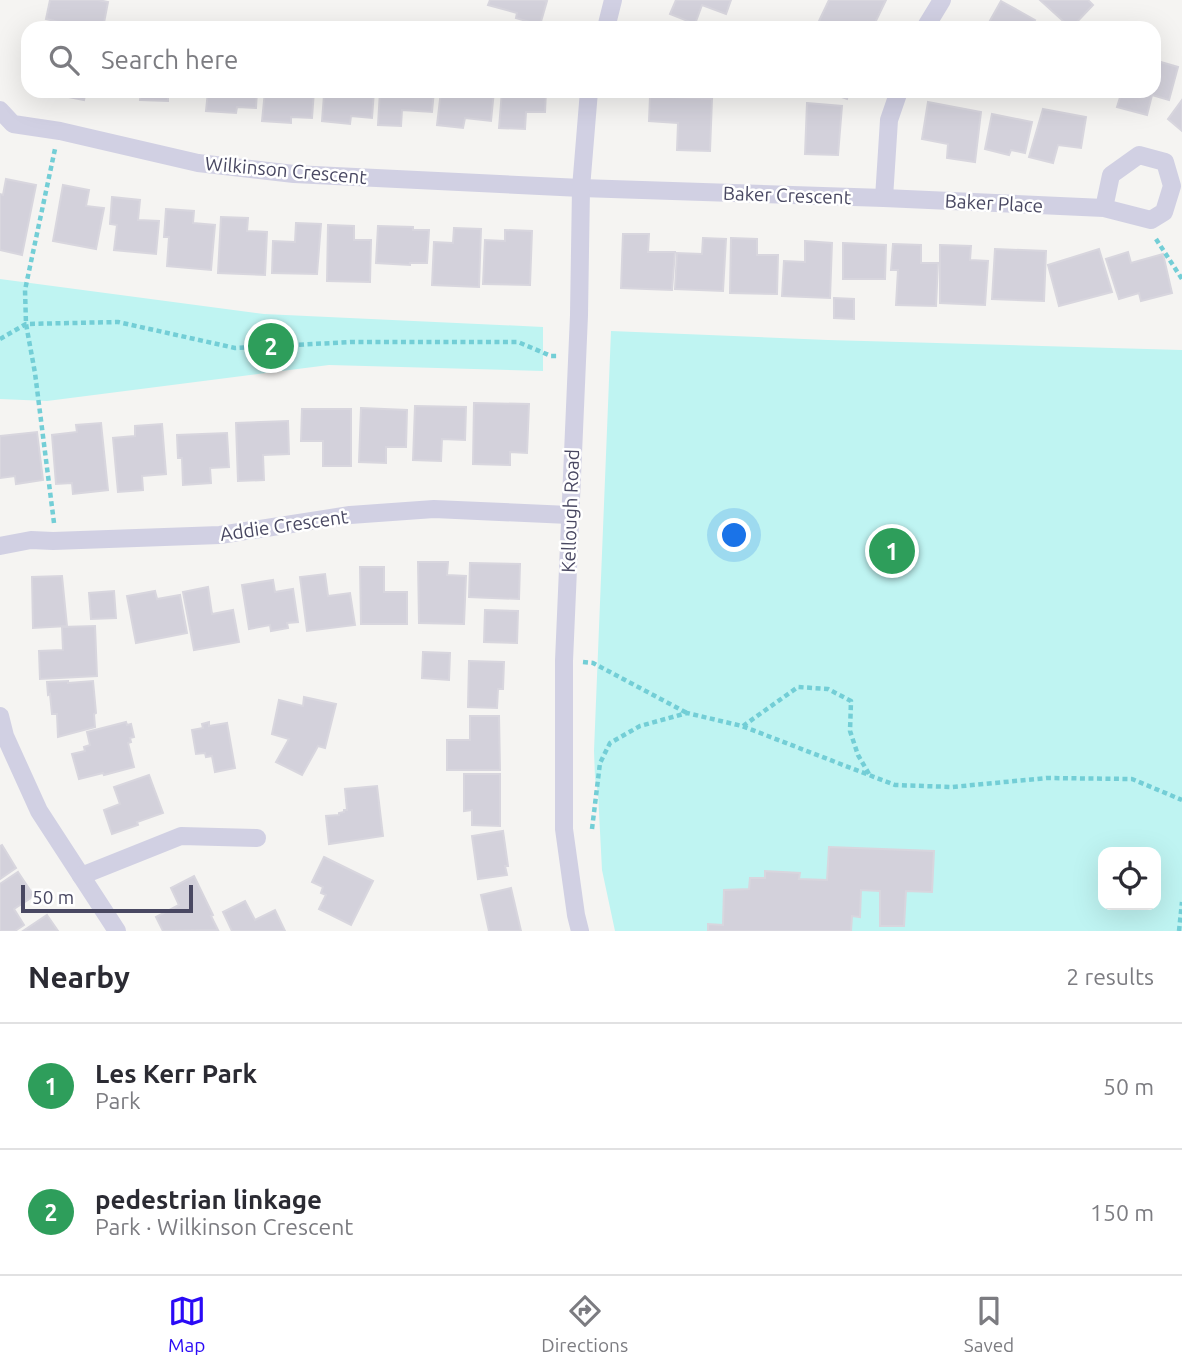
<!DOCTYPE html>
<meta charset="utf-8">
<style>
:root{--surface:#fff;--page:#f7f7f7;--text:#2b2b33;--muted:#7c7c81;--line:#e1e1e2;--accent:#2a0af6}
body{margin:0;font-family:Ubuntu,sans-serif;background:var(--page);color:var(--text)}
.controls{position:absolute;right:21px;bottom:21px;display:grid;overflow:hidden;border-radius:14px;box-shadow:0 7px 28px #0002}
.controls button{width:63px;height:63px;display:grid;place-items:center;padding:0;border:0;border-bottom:2px solid var(--line);background:var(--surface);color:var(--text);font:35px sans-serif}
.scale{position:absolute;left:21px;bottom:18px;width:172px;box-sizing:border-box;padding-left:7px;border:4px solid #494862;border-top:0;font-size:19px;line-height:24px;white-space:nowrap;color:#494862;-webkit-text-stroke:5px #fff;paint-order:stroke}
.you{position:absolute;left:735px;top:536px;width:24px;height:24px;margin:-18px;border:5px solid #fff;border-radius:50%;background:#1a73e8;box-shadow:0 0 0 10px #1a73e833}
.badge{display:grid;place-items:center;width:46px;height:46px;border-radius:50%;background:var(--accent);color:#fff;font-size:23px;font-weight:700}
.pin{position:absolute;translate:-50% -50%;border:4px solid #fff;box-shadow:0 2px 7px #0006}
.list{margin:0;padding:0;list-style:none}
h2{display:flex;justify-content:space-between;align-items:center;height:91px;margin:0;padding:0 28px;font-size:30px}
h2 small{font-size:23px;font-weight:400;color:var(--muted)}
.list li{display:grid;grid-template-columns:46px 1fr auto;gap:21px;align-items:center;box-sizing:border-box;height:126px;padding:0 28px;border-top:2px solid var(--line)}
.list b{display:block;font-size:26px;white-space:nowrap}
.list p{margin:0;font-size:23px;white-space:nowrap;color:var(--muted)}
.list em{font-size:23px;font-style:normal;color:var(--muted)}
.icon{flex:none;width:38px;height:38px;fill:none;stroke:currentColor;stroke-width:2;stroke-linecap:round;stroke-linejoin:round}
.map{position:relative;flex:none;width:1182px;height:931px;overflow:hidden}
.search{position:absolute;background:var(--surface);box-shadow:0 7px 28px #0002;left:21px;right:21px;top:21px;height:77px;display:flex;align-items:center;gap:18px;box-sizing:border-box;padding:0 24px;border-radius:21px;color:var(--muted);font-size:26px}
.sheet{height:343px;background:var(--surface)}
nav{display:flex;justify-content:space-around;align-items:center;box-sizing:border-box;height:98px;border-top:2px solid var(--line);background:var(--surface);font-size:19px;color:var(--muted)}
nav a{display:grid;justify-items:center;gap:4px}
nav .on{color:var(--accent)}
.map>svg:first-child{display:block}
</style>
<div class="map">
<svg width="1182" height="931" viewBox="0 0 1182 931">
<rect width="100%" height="100%" fill="#f5f4f2"/>
<!-- green -->
<g fill="#bff4f2" fill-rule="evenodd">
<polygon points="0,279 264,314 543,327 543,371 329,365 47,401 0,399"/>
<path d="M611 331 828 340 1182 350V931H615L602 870 598 793 595 778 594 751ZM1103 852H1156V905H1103Z"/>
</g>
<!-- building -->
<g fill="#d3d1db" stroke="#d8d6de" stroke-width="2">
<polygon points="50,0 98,0 108,2 103,28 66,28 67,24 46,19"/>
<polygon points="490,0 543,0 547,1 540,25 516,18 517,13 488,5"/>
<polygon points="676,0 731,0 726,14 702,5 695,24 670,14"/>
<polygon points="829,0 886,0 874,25 868,22 866,28 833,28 819,21"/>
<polygon points="1040,0 1088,0 1093,5 1071,28"/>
<polygon points="1001,1 1035,20 1030,28 979,28 981,24 987,26"/>
<polygon points="1154,60 1178,67 1169,100 1152,95 1147,115 1117,107 1122,91 1154,91"/>
<polygon points="48,91 86,91 84,100 48,93"/>
<polygon points="141,91 168,91 168,101 140,100"/>
<polygon points="208,91 257,91 256,108 237,107 236,113 206,111"/>
<polygon points="265,91 314,91 312,118 291,117 291,123 262,121"/>
<polygon points="337,91 374,91 372,118 351,116 350,124 322,121 324,95 337,96"/>
<polygon points="380,91 434,91 432,112 402,110 401,126 378,125"/>
<polygon points="441,91 494,91 491,121 465,118 463,128 437,125"/>
<polygon points="502,91 546,91 545,112 526,112 525,129 499,128"/>
<polygon points="825,91 849,91 847,99"/>
<polygon points="650,96 712,99 710,151 677,150 678,123 649,121"/>
<polygon points="1182,100 1182,131 1168,119"/>
<polygon points="928,102 981,112 975,162 947,158 948,144 922,139"/>
<polygon points="807,103 842,106 838,155 805,154"/>
<polygon points="1043,109 1086,117 1081,148 1058,145 1053,163 1029,157"/>
<polygon points="992,114 1032,122 1025,153 1011,150 1009,155 985,149"/>
<polygon points="6,179 36,185 22,255 0,250 0,194 3,195"/>
<polygon points="63,185 89,190 86,206 104,208 96,249 53,241"/>
<polygon points="112,197 140,200 138,220 159,221 156,254 114,250 117,225 110,224"/>
<polygon points="166,209 194,211 193,223 215,225 211,270 167,266 169,237 164,237"/>
<polygon points="221,217 248,218 247,231 267,232 265,275 218,273"/>
<polygon points="296,223 321,224 317,274 272,273 273,241 295,242"/>
<polygon points="328,225 354,226 354,240 371,240 370,282 327,281"/>
<polygon points="378,226 413,227 413,230 429,230 427,263 410,263 410,265 376,263"/>
<polygon points="454,228 481,229 479,287 432,285 434,242 453,243"/>
<polygon points="505,230 532,231 530,285 483,284 485,240 505,241"/>
<polygon points="623,234 649,234 648,252 675,252 672,290 621,288"/>
<polygon points="703,238 726,239 723,291 675,289 677,253 702,254"/>
<polygon points="731,238 757,239 757,255 778,255 777,294 730,293"/>
<polygon points="805,241 832,243 830,298 782,296 784,261 805,262"/>
<polygon points="843,243 886,245 885,279 843,279"/>
<polygon points="893,244 921,245 921,263 938,263 936,306 896,305 898,270 891,270"/>
<polygon points="940,245 971,246 970,260 988,261 985,305 940,303"/>
<polygon points="995,249 1046,251 1044,301 992,299"/>
<polygon points="1099,249 1112,292 1059,306 1048,265"/>
<polygon points="1128,252 1131,263 1163,254 1172,293 1141,301 1139,293 1119,299 1106,259"/>
<polygon points="834,298 854,299 854,319 834,318"/>
<polygon points="474,403 529,404 527,453 510,452 510,465 473,464"/>
<polygon points="415,406 466,407 465,440 442,439 441,461 413,460"/>
<polygon points="361,408 407,410 406,447 386,447 386,463 359,462"/>
<polygon points="302,409 351,409 351,466 323,466 323,441 301,441"/>
<polygon points="288,421 289,454 263,455 264,480 238,481 236,423"/>
<polygon points="101,423 108,490 73,494 72,483 56,484 52,435 77,432 76,425"/>
<polygon points="162,424 166,474 142,476 143,490 118,492 113,438 135,436 135,426"/>
<polygon points="37,432 43,480 16,484 15,476 0,478 0,436"/>
<polygon points="227,433 229,467 210,468 211,483 183,485 182,458 178,458 177,435"/>
<polygon points="418,562 448,562 447,575 466,576 464,624 419,623"/>
<polygon points="470,563 520,564 519,599 469,597"/>
<polygon points="360,567 384,567 384,592 407,592 407,624 361,624"/>
<polygon points="325,574 328,596 350,593 355,625 307,631 300,577"/>
<polygon points="62,576 67,626 33,628 32,577"/>
<polygon points="273,580 275,592 293,589 298,622 287,623 288,628 271,631 270,625 249,629 242,585"/>
<polygon points="208,587 212,614 233,610 239,642 194,650 183,592"/>
<polygon points="114,591 116,618 91,619 89,593"/>
<polygon points="155,591 157,599 180,595 187,633 136,643 127,596"/>
<polygon points="485,610 518,611 517,643 484,642"/>
<polygon points="95,626 97,676 40,679 39,651 63,650 62,627"/>
<polygon points="423,652 450,653 449,680 422,678"/>
<polygon points="469,661 504,662 503,689 498,689 497,708 468,707"/>
<polygon points="68,681 68,683 93,681 96,713 94,714 95,727 58,737 57,714 52,714 50,694 48,695 47,682"/>
<polygon points="304,697 336,704 325,748 318,746 302,775 276,762 289,739 272,734 279,700 303,706"/>
<polygon points="470,716 499,716 500,770 447,770 447,740 470,740"/>
<polygon points="126,722 127,725 131,724 134,737 130,738 131,742 128,743 134,767 104,775 103,773 79,779 72,754 85,751 84,747 90,745 87,732"/>
<polygon points="209,722 209,726 227,723 235,768 215,772 212,756 206,757 205,753 196,754 192,730 203,728 202,724"/>
<polygon points="464,774 500,774 500,826 472,825 472,810 464,811"/>
<polygon points="149,775 163,813 137,822 138,825 112,834 104,810 120,804 114,787"/>
<polygon points="377,786 383,836 329,844 326,816 339,815 339,813 344,812 344,810 347,810 345,789"/>
<polygon points="503,831 508,866 505,866 507,875 478,879 472,836"/>
<polygon points="2,845 16,868 0,879 0,846"/>
<polygon points="829,847 934,851 932,892 906,891 904,926 880,926 880,891 861,890 860,917 852,916 851,931 708,931 708,924 723,925 724,890 749,889 750,878 765,878 765,871 800,873 799,879 827,880"/>
<polygon points="324,857 373,881 351,925 319,909 326,895 321,893 323,887 312,882"/>
<polygon points="18,872 34,896 14,909 24,925 15,931 0,931 0,884"/>
<polygon points="194,876 213,915 211,916 218,930 163,931 156,917 179,905 171,888"/>
<polygon points="511,888 521,931 489,931 481,895"/>
<polygon points="245,901 255,920 275,910 285,931 232,931 223,912"/>
<polygon points="47,915 58,931 23,931"/>
</g>
<g fill="none" stroke-linecap="round" stroke-linejoin="round">
<!-- path -->
<g stroke="#73ced6" stroke-width="4.5" stroke-dasharray="5 3.5" stroke-linecap="butt">
<polyline points="1156,239 1182,279"/>
<polyline points="0,339 26,324 118,322 235,348 352,342 518,342 551,356 558,356"/>
<polyline points="54,523 35,373 26,324 25,290 55,149"/>
<polyline points="583,662 593,663 687,713"/>
<polyline points="743,726 798,687 828,689 851,701 850,731 858,755 869,774"/>
<polyline points="592,829 600,763 610,743 640,726 687,713 742,726 895,785 952,787 1047,778 1132,779 1182,800"/>
<polyline points="1179,931 1182,902"/>
</g>
<!-- minor -->
<g stroke="#d1d0e3" stroke-width="18">
<polyline points="606,28 613,0"/>
<polyline points="925,28 942,0"/>
<polyline points="0,110 13,124 60,131 198,163 294,174 581,188 884,198 889,120 899,91"/>
<polyline points="884,198 1104,208 1151,220 1164,212 1172,186 1165,162 1139,155 1111,175 1104,208"/>
<polyline points="0,546 31,540 53,541 220,535 350,515 434,509 569,515"/>
<polyline points="0,716 5,736 39,811 117,931"/>
<polyline points="81,876 181,836 257,838"/>
<polyline points="580,931 576,915 564,829 564,661 579,315 581,188 589,91"/>
</g>
</g>
<g text-anchor="middle" stroke-width="5" stroke-linejoin="round" paint-order="stroke">
<!-- street labels -->
<g font-size="19" fill="#494862" stroke="#fff">
<text transform="translate(286 170) rotate(5)" y="7">Wilkinson Crescent</text>
<text transform="translate(787 195) rotate(2)" y="7">Baker Crescent</text>
<text transform="translate(994 203) rotate(3)" y="7">Baker Place</text>
<text transform="translate(570 511) rotate(-88)" y="7">Kellough Road</text>
<text transform="translate(284 525) rotate(-8)" y="7">Addie Crescent</text>
</g>
</g>
</svg>
<div class="controls">
<button><svg class="icon" aria-label="locate" viewBox="0 0 24 24"><circle cx="12" cy="12" r="6"/><path d="M12 2v4M12 18v4M2 12h4M18 12h4"/></svg></button>
</div>
<div class="scale">50 m</div>
<div class="you"></div>
<div class="pin badge" style="left:892px;top:551px;background:#2e9e5b">1</div>
<div class="pin badge" style="left:271px;top:346px;background:#2e9e5b">2</div>
<div class="search"><svg class="icon" aria-label="search" viewBox="0 0 24 24"><circle cx="10" cy="10" r="6"/><path d="M15 15l6 6"/></svg>Search here</div>
</div>
<section class="sheet">
<h2>Nearby<small>2 results</small></h2>
<ul class="list">
<li><span class="badge" style="background:#2e9e5b">1</span><div><b>Les Kerr Park</b><p>Park</p></div><em>50 m</em></li>
<li><span class="badge" style="background:#2e9e5b">2</span><div><b>pedestrian linkage</b><p>Park · Wilkinson Crescent</p></div><em>150 m</em></li>
</ul>
</section>
<nav>
<a class="on"><svg class="icon" aria-label="map" viewBox="0 0 24 24"><path d="M3 6l6-2 6 2 6-2v14l-6 2-6-2-6 2zM9 4v14M15 6v14"/></svg>Map</a>
<a><svg class="icon" aria-label="directions" viewBox="0 0 24 24"><path d="M12 3l9 9-9 9-9-9zM9 14v-3h6M13 9l2 2-2 2"/></svg>Directions</a>
<a><svg class="icon" aria-label="saved" viewBox="0 0 24 24"><path d="M7 4h10v16l-5-4-5 4z"/></svg>Saved</a>
</nav>
